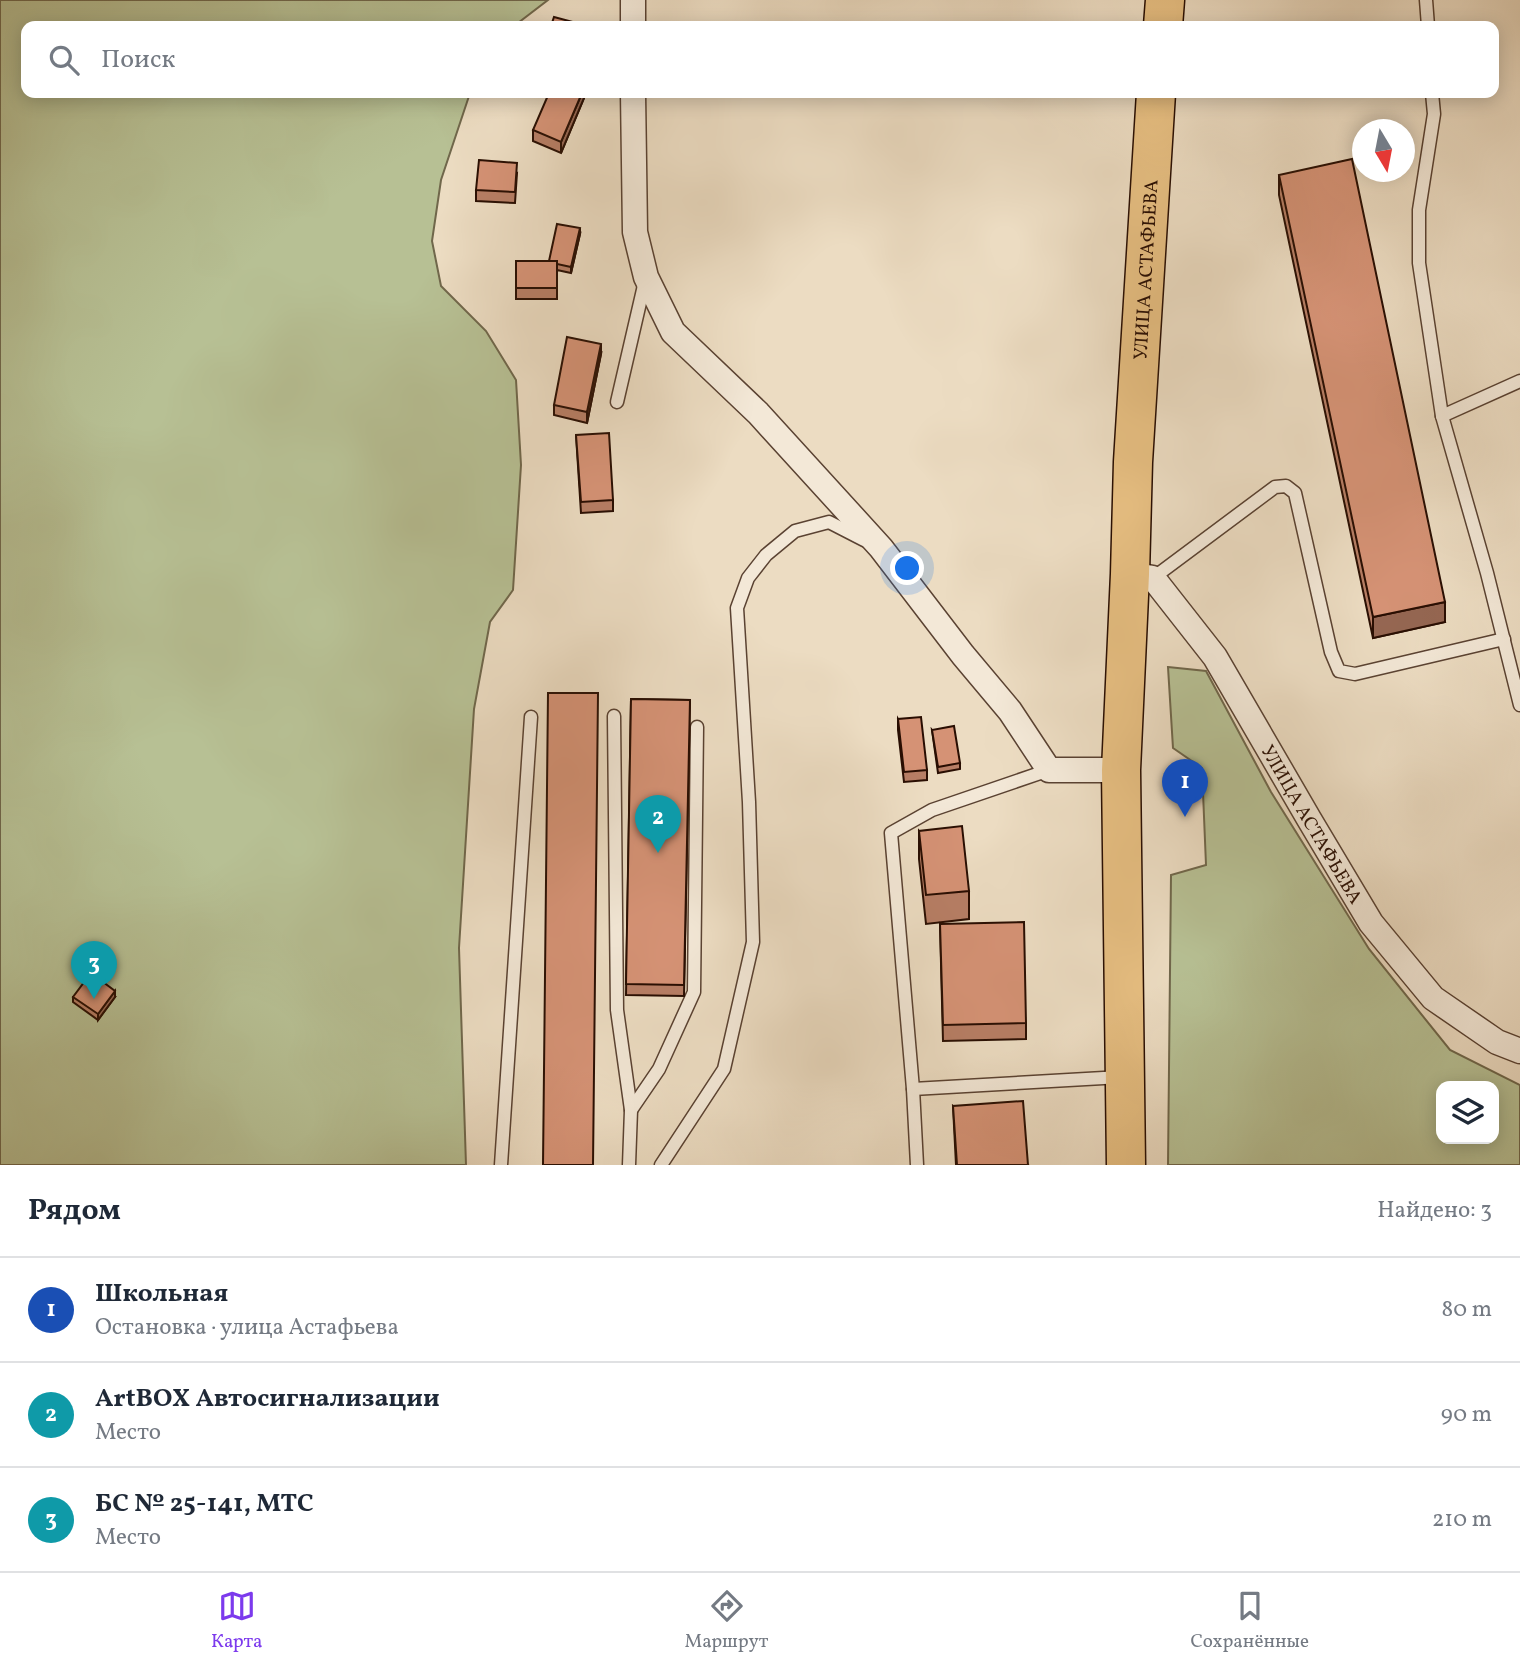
<!DOCTYPE html>
<html lang="ru">
<meta charset="utf-8">
<style>
:root{--surface:#fff;--page:#f2f2f3;--text:#1f2937;--muted:#747a83;--line:#e0e1e3;--accent:#7c3aed}
body{margin:0;font-family:Vollkorn,serif;background:var(--page);color:var(--text)}
.controls{position:absolute;right:21px;bottom:21px;display:grid;overflow:hidden;border-radius:14px;box-shadow:0 4px 18px #0003}
.controls button{width:63px;height:63px;display:grid;place-items:center;padding:0;border:0;border-bottom:2px solid var(--line);background:var(--surface);color:var(--text);font:35px sans-serif}
.compass{position:absolute;left:1352px;top:119px;width:63px;height:63px;border-radius:50%;background:var(--surface);box-shadow:0 4px 18px #0003;rotate:170deg}
.you{position:absolute;left:908px;top:569px;width:24px;height:24px;margin:-18px;border:5px solid #fff;border-radius:50%;background:#1a73e8;box-shadow:0 0 0 10px #1a73e833}
.badge{display:grid;place-items:center;width:46px;height:46px;border-radius:50%;background:var(--accent);color:#fff;font-size:23px;font-weight:700}
.pin{position:absolute;translate:-50% -58px;filter:drop-shadow(0 2px 4px #0008)}
.pin::after{content:'';position:absolute;top:37px;width:24px;height:21px;background:inherit;clip-path:polygon(0 0,100% 0,50% 100%)}
.list{margin:0;padding:0;list-style:none}
h2{display:flex;justify-content:space-between;align-items:center;height:91px;margin:0;padding:0 28px;font-size:30px}
h2 small{font-size:23px;font-weight:400;color:var(--muted)}
.list li{display:grid;grid-template-columns:46px 1fr auto;gap:21px;align-items:center;box-sizing:border-box;height:105px;padding:0 28px;border-top:2px solid var(--line)}
.list b{display:block;font-size:26px;white-space:nowrap}
.list p{margin:0;font-size:23px;white-space:nowrap;color:var(--muted)}
.list em{font-size:23px;font-style:normal;color:var(--muted)}
.icon{flex:none;width:38px;height:38px;fill:none;stroke:currentColor;stroke-width:2;stroke-linecap:round;stroke-linejoin:round}
.map{position:relative;flex:none;width:1520px;height:1165px;overflow:hidden}
.search{position:absolute;background:var(--surface);box-shadow:0 4px 18px #0003;left:21px;right:21px;top:21px;height:77px;display:flex;align-items:center;gap:18px;box-sizing:border-box;padding:0 24px;border-radius:14px;color:var(--muted);font-size:26px}
.sheet{height:406px;background:var(--surface)}
nav{display:flex;justify-content:space-around;align-items:center;box-sizing:border-box;height:98px;border-top:2px solid var(--line);background:var(--surface);font-size:19px;color:var(--muted)}
nav a{display:grid;justify-items:center;gap:4px}
nav .on{color:var(--accent)}
.map>svg:first-child{display:block}
</style>
<div class="map">
<svg width="1520" height="1165" viewBox="0 0 1520 1165">
<rect width="100%" height="100%" fill="#ecdcc2"/>
<filter id="stains"><feTurbulence type="fractalNoise" baseFrequency=".00286" numOctaves="4"/><feColorMatrix values="0 0 0 0 .2 0 0 0 0 .09 0 0 0 0 .02 0 0 0 .5 -.17"/></filter>
<radialGradient id="worn" r=".72"><stop offset=".6" stop-color="#630" stop-opacity="0"/><stop offset="1" stop-color="#630" stop-opacity=".3"/></radialGradient>
<!-- green -->
<g fill="#b7c094" stroke="#70674b" stroke-width="2" fill-rule="evenodd">
<polygon points="0,0 548,0 514,26 26,26 26,93 470,93 441,180 432,241 441,286 486,331 516,380 521,465 513,590 490,622 474,709 459,948 466,1165 0,1165"/>
<path d="M1168 667 1206 671 1271 792 1369 949 1450 1050 1520 1085V1165H1168L1171 875 1206 865 1202 768 1173 748ZM1441 1086H1494V1139H1441Z"/>
</g>
<g fill="none" stroke-linecap="round" stroke-linejoin="round">
<!-- service casing -->
<g stroke="#5a4232" stroke-width="15">
<g id="service">
<polyline points="1426,0 1428,26"/>
<polyline points="1432,93 1434,114 1419,210 1419,263 1442,416 1487,573 1520,705"/>
<polyline points="617,402 645,281"/>
<polyline points="1442,416 1520,381"/>
<polyline points="1153,578 1275,487 1286,486 1295,493 1331,652 1339,671 1355,674 1504,639"/>
<polyline points="614,716 617,1010 631,1110 629,1165"/>
<polyline points="913,1089 1121,1077"/>
<polyline points="631,1110 659,1069 694,992 697,727"/>
<polyline points="501,1165 531,717"/>
<polyline points="661,1165 724,1069 753,942 749,802 737,608 748,578 766,555 795,531 829,522 864,540"/>
<polyline points="917,1165 913,1089 891,833 932,810 1049,770"/>
</g>
</g>
<!-- minor casing -->
<g stroke="#5a4232" stroke-width="27">
<g id="minor">
<polyline points="633,0 633,26"/>
<polyline points="633,93 635,232 646,277 673,332 758,413 881,548 963,655 1010,711 1049,770 1121,770"/>
<path id="s1" d="M1130 574 1153 578 1215 657 1309 819 1371 923 1433 998 1497 1042 1520 1051"/>
</g>
</g>
<!-- primary casing -->
<g stroke="#290e02" stroke-width="41">
<g id="primary">
<polyline points="1163,26 1165,0"/>
<path id="s2" d="M1126 1165 1121 770 1130 574 1133 462 1156 93"/>
</g>
</g>
<!-- service -->
<use href="#service" stroke="#f3e8d7" stroke-width="12"/>
<!-- minor -->
<use href="#minor" stroke="#f3e8d7" stroke-width="24"/>
<!-- primary -->
<use href="#primary" stroke="#e6be81" stroke-width="38"/>
</g>
<!-- wall -->
<g fill="#b77e65" stroke="#290e02" stroke-width="2">
<polygon points="584,93 584,98 561,153 533,141 533,130"/>
<polygon points="517,173 515,203 476,201 476,190"/>
<polygon points="1279,175 1445,622 1373,638 1279,195"/>
<polygon points="580,234 571,273 557,270 557,299 516,299 516,261 549,261"/>
<polygon points="601,354 587,423 554,415 554,405"/>
<polygon points="576,435 613,500 613,511 581,513"/>
<polygon points="631,699 690,700 684,996 626,995"/>
<polygon points="898,719 927,770 927,780 904,782 898,730"/>
<polygon points="932,730 960,763 960,769 938,773"/>
<polygon points="919,831 969,891 969,919 926,924 919,859"/>
<polygon points="940,924 1026,1023 1026,1039 943,1041"/>
<polygon points="73,997 115,997 98,1020 73,1002"/>
<polygon points="953,1106 1028,1165 956,1165"/>
</g>
<!-- shaded-wall -->
<g fill="#956652" stroke="#290e02" stroke-width="2">
<polygon points="582,93 584,93 584,98 561,153 561,142"/>
<polygon points="580,228 580,234 571,273 571,267"/>
<polygon points="601,344 601,354 587,423 587,412"/>
<polygon points="1445,602 1445,622 1373,638 1373,617"/>
<polygon points="115,991 115,997 98,1020 98,1014"/>
</g>
<!-- building -->
<g fill="#d59275" stroke="#290e02" stroke-width="2">
<polygon points="554,17 584,25 583,26 551,26"/>
<polygon points="549,93 582,93 561,142 533,130"/>
<polygon points="1352,159 1445,602 1373,617 1279,175"/>
<polygon points="479,160 517,163 515,192 476,190"/>
<polygon points="557,224 580,228 571,267 557,264 557,261 549,261"/>
<rect x="516" y="261" width="41" height="27"/>
<polygon points="567,337 601,344 587,412 554,405"/>
<polygon points="609,433 613,500 581,502 576,435"/>
<polygon points="548,693 598,693 593,1165 543,1165"/>
<polygon points="631,699 690,700 684,985 626,984"/>
<polygon points="921,717 927,770 904,772 898,719"/>
<polygon points="954,726 960,763 938,767 932,730"/>
<polygon points="962,826 969,891 926,895 919,831"/>
<polygon points="1024,922 1026,1023 943,1025 940,924"/>
<polygon points="91,973 115,991 98,1014 73,997"/>
<polygon points="1023,1101 1028,1165 957,1165 953,1106"/>
</g>
<g text-anchor="middle" stroke-width="6" stroke-linejoin="round" paint-order="stroke">
<!-- street labels -->
<g font-size="19" fill="#290e02" stroke="#f3e8d7">
<text dy="7" stroke="none"><textPath href="#s2" startOffset="896">УЛИЦА АСТАФЬЕВА</textPath></text>
<text dy="7" stroke="none"><textPath href="#s1" startOffset="317">УЛИЦА АСТАФЬЕВА</textPath></text>
</g>
</g>
<rect width="100%" height="100%" filter="url(#stains)"/>
<rect width="100%" height="100%" fill="url(#worn)"/>
</svg>
<div class="controls">
<button><svg class="icon" aria-label="layers" viewBox="0 0 24 24"><path d="M12 4l9 5-9 5-9-5zM3 14l9 5 9-5"/></svg></button>
</div>
<svg class="compass" viewBox="-18 -18 36 36"><path d="M0-13l5 13h-10z" fill="#e53935"/><path d="M0 13l5-13h-10z" fill="#747a83"/></svg>
<div class="you"></div>
<div class="pin badge" style="left:1185px;top:817px;background:#1a4fb4">1</div>
<div class="pin badge" style="left:658px;top:853px;background:#0f9aa8">2</div>
<div class="pin badge" style="left:94px;top:999px;background:#0f9aa8">3</div>
<div class="search"><svg class="icon" aria-label="search" viewBox="0 0 24 24"><circle cx="10" cy="10" r="6"/><path d="M15 15l6 6"/></svg>Поиск</div>
</div>
<section class="sheet">
<h2>Рядом<small>Найдено: 3</small></h2>
<ul class="list">
<li><span class="badge" style="background:#1a4fb4">1</span><div><b>Школьная</b><p>Остановка · улица Астафьева</p></div><em>80 m</em></li>
<li><span class="badge" style="background:#0f9aa8">2</span><div><b>ArtBOX Автосигнализации</b><p>Место</p></div><em>90 m</em></li>
<li><span class="badge" style="background:#0f9aa8">3</span><div><b>БС № 25-141, МТС</b><p>Место</p></div><em>210 m</em></li>
</ul>
</section>
<nav>
<a class="on"><svg class="icon" aria-label="map" viewBox="0 0 24 24"><path d="M3 6l6-2 6 2 6-2v14l-6 2-6-2-6 2zM9 4v14M15 6v14"/></svg>Карта</a>
<a><svg class="icon" aria-label="directions" viewBox="0 0 24 24"><path d="M12 3l9 9-9 9-9-9zM9 14v-3h6M13 9l2 2-2 2"/></svg>Маршрут</a>
<a><svg class="icon" aria-label="saved" viewBox="0 0 24 24"><path d="M7 4h10v16l-5-4-5 4z"/></svg>Сохранённые</a>
</nav>
